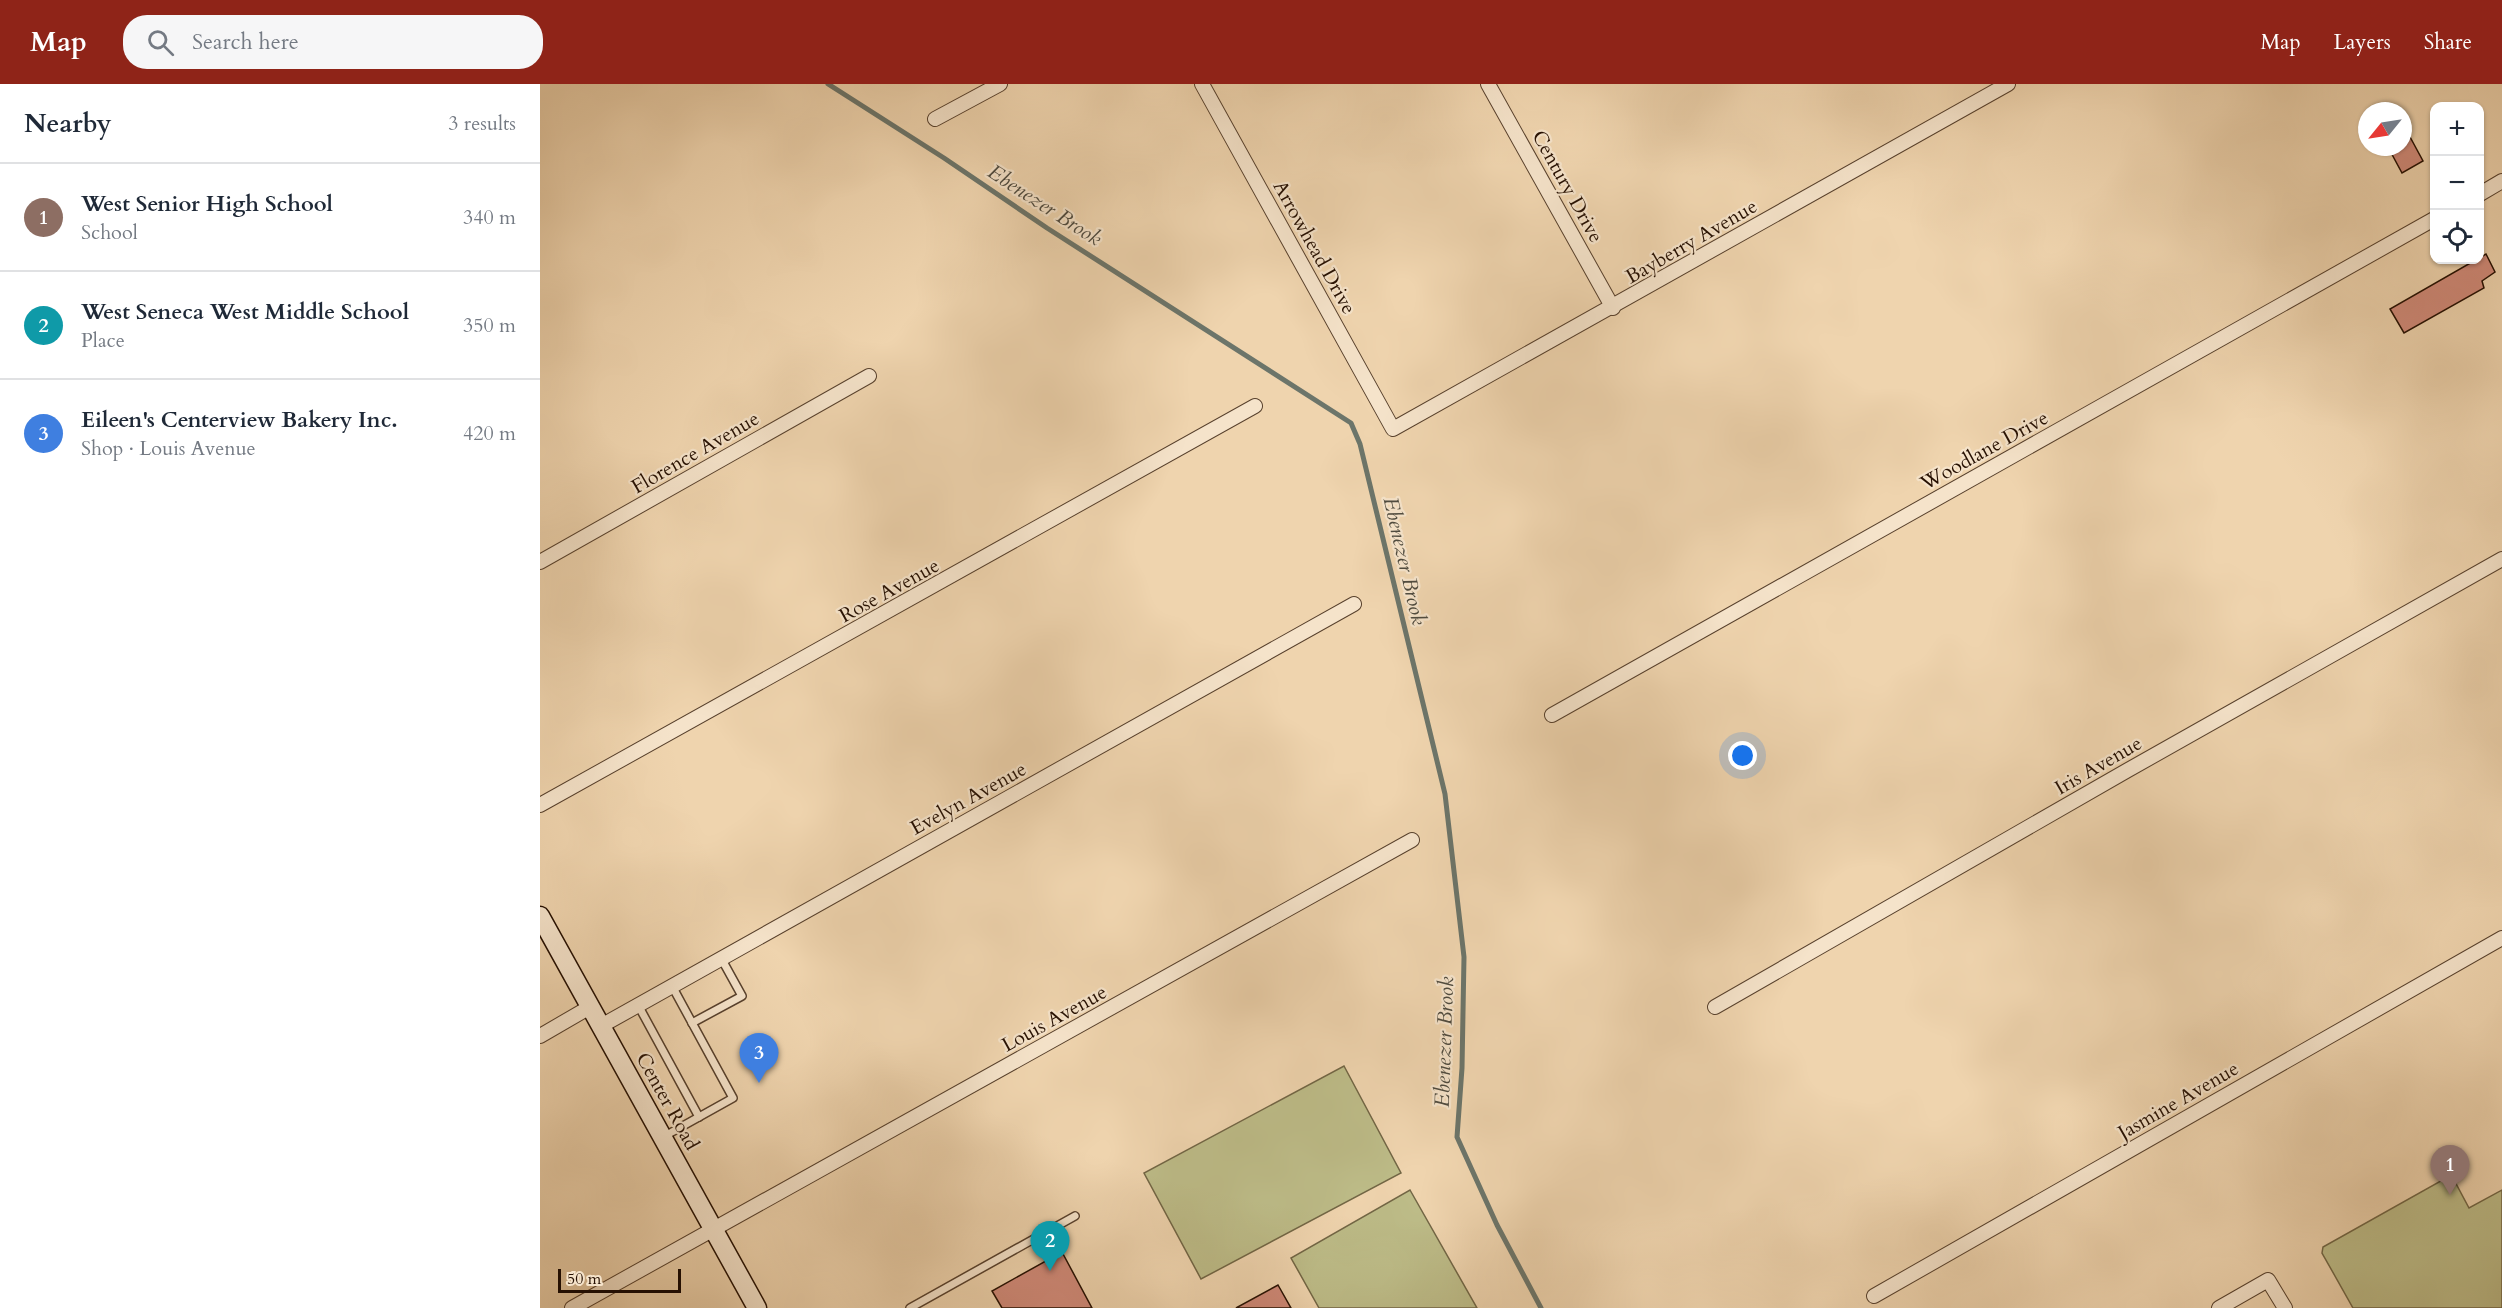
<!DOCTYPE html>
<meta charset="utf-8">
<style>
:root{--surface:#fff;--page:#f6f6f7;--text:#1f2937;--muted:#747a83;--line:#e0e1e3;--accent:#8f2418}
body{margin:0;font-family:Cardo,serif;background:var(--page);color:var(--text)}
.controls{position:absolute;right:18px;top:18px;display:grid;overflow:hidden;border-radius:12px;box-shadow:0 2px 4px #0004}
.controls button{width:54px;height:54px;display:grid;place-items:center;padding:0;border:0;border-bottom:2px solid var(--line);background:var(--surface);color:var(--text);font:30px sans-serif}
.compass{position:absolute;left:1818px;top:18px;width:54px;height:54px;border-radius:50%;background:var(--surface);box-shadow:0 2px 4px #0004;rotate:240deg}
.scale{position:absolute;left:18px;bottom:15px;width:123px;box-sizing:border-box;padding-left:6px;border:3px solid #261002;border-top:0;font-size:16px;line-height:21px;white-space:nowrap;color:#261002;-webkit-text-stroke:4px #f5e3ca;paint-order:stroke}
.you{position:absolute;left:1203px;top:672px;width:21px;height:21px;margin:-15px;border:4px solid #fff;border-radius:50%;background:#1a73e8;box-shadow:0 0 0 9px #1a73e833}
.badge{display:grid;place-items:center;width:39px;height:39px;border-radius:50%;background:var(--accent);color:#fff;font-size:20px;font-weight:700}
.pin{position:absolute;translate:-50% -50px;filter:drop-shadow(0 2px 3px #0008)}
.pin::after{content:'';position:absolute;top:32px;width:21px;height:18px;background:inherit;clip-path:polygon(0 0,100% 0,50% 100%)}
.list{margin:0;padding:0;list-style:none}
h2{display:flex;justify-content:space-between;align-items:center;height:78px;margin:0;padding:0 24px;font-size:26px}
h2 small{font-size:20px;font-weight:400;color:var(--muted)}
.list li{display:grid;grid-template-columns:39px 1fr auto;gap:18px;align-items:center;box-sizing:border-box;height:108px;padding:0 24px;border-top:2px solid var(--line)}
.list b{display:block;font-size:22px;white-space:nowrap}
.list p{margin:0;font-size:20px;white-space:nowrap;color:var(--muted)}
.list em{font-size:20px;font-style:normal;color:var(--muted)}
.icon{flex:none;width:33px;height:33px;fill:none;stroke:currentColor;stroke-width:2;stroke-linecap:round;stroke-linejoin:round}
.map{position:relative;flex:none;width:1962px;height:1224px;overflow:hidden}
header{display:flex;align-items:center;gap:36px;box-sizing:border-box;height:84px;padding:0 30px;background:var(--accent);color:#fff}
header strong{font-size:28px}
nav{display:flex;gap:33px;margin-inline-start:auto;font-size:21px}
.search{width:420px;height:54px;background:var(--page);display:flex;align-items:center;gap:15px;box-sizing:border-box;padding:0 21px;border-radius:24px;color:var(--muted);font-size:22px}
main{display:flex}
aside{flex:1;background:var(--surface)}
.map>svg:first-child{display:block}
</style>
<header>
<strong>Map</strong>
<div class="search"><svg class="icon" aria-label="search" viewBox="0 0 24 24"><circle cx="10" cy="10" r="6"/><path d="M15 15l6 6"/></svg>Search here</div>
<nav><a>Map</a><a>Layers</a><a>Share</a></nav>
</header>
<main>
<aside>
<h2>Nearby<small>3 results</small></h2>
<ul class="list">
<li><span class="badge" style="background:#8d6e63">1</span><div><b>West Senior High School</b><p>School</p></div><em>340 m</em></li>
<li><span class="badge" style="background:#0f9aa8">2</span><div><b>West Seneca West Middle School</b><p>Place</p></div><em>350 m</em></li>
<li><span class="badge" style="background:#3f7fe0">3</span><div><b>Eileen's Centerview Bakery Inc.</b><p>Shop · Louis Avenue</p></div><em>420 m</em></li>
</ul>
</aside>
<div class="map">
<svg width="1962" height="1224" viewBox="0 0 1962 1224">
<rect width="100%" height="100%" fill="#efd4ae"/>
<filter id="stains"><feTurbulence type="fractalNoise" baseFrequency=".00333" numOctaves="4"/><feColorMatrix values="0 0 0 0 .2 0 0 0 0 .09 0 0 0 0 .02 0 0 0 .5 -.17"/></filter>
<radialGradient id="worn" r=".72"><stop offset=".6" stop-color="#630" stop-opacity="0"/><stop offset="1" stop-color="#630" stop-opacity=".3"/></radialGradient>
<!-- green -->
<g fill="#bdbc88" stroke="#726645" stroke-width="1.5">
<polygon points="804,982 861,1089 661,1195 604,1089"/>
<polygon points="1906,1094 1914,1096 1929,1124 1962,1106 1962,1224 1813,1224 1782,1169 1783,1163"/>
<polygon points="870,1106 937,1224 779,1224 751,1174"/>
</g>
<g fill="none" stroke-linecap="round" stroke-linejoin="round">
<!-- stream -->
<polyline stroke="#6c756a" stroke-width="5" points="288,0 404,74 507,144 811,339 820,360 905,710 924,873 922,984 917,1053 957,1141 1001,1224"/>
</g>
<!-- building -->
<g fill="#d08a79" stroke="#261002" stroke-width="1.5">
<polygon points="1863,40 1883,77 1862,89 1848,63 1863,63"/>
<polygon points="1946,170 1955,188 1942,197 1944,204 1864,249 1850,225"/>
<polygon points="522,1168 552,1224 462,1224 452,1207"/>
<polygon points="738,1201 751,1224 696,1224"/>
</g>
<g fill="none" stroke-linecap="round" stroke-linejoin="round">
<!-- lane casing -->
<g stroke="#58412d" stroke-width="10">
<g id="lane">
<polyline points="98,921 159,1033"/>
<polyline points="152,939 202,912 181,874"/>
<polyline points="123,1053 193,1014 132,902"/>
<polyline points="370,1224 535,1132"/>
</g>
</g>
<!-- street casing -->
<g stroke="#58412d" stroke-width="16">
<g id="street">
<polyline points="662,0 853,345 1468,0"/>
<polyline points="948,0 1073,224"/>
<polyline points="395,35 460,0"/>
<polyline points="1940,110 1962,97"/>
<polyline points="0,478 329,292"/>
<polyline points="1012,631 1894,135"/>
<polyline points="0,721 715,322"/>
<polyline points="1175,923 1588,686 1962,475"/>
<polyline points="61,942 814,520"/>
<polyline points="0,952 50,923"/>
<polyline points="1334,1212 1962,854"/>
<polyline points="32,1224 872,756"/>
<polyline points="1679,1224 1728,1196 1745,1224"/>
</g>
</g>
<!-- secondary casing -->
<g stroke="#261002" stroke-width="21">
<polyline id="secondary" points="0,832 217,1224"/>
</g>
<!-- lane -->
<use href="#lane" stroke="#f5e3ca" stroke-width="7"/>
<!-- street -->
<use href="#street" stroke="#f5e3ca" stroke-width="14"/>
<!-- secondary -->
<use href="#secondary" stroke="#f5e3ca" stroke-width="18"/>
</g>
<g text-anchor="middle" stroke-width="4.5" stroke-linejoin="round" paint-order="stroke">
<!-- street labels -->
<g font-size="20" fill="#261002" stroke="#f5e3ca">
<text transform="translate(1028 102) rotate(61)" y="7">Century Drive</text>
<text transform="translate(1151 157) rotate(-30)" y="7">Bayberry Avenue</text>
<text transform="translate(775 163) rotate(61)" y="7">Arrowhead Drive</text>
<text transform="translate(1444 366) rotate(-29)" y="7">Woodlane Drive</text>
<text transform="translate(155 368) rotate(-30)" y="7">Florence Avenue</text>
<text transform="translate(349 506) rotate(-29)" y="7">Rose Avenue</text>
<text transform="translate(1558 681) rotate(-30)" y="7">Iris Avenue</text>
<text transform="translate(428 714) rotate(-29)" y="7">Evelyn Avenue</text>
<text transform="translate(514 934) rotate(-29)" y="7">Louis Avenue</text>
<text transform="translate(1638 1016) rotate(-30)" y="7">Jasmine Avenue</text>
<text transform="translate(128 1017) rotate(61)" y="7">Center Road</text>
</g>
<!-- water labels -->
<g font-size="21" font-style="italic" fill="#4f4b3f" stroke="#f5e3ca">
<text transform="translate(505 121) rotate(33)" y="7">Ebenezer Brook</text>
<text transform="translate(865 477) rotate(77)" y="7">Ebenezer Brook</text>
<text transform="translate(904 958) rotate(-88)" y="7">Ebenezer Brook</text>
</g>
</g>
<rect width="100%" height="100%" filter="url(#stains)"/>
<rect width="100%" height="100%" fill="url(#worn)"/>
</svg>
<div class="controls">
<button>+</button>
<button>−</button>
<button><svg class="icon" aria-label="locate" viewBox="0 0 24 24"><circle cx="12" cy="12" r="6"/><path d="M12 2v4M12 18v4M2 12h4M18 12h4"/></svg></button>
</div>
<svg class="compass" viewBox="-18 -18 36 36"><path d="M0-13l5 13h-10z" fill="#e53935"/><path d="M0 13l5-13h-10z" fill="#747a83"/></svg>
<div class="scale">50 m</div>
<div class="you"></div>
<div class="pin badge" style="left:1910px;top:1111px;background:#8d6e63">1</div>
<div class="pin badge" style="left:510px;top:1187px;background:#0f9aa8">2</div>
<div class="pin badge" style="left:219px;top:999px;background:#3f7fe0">3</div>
</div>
</main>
